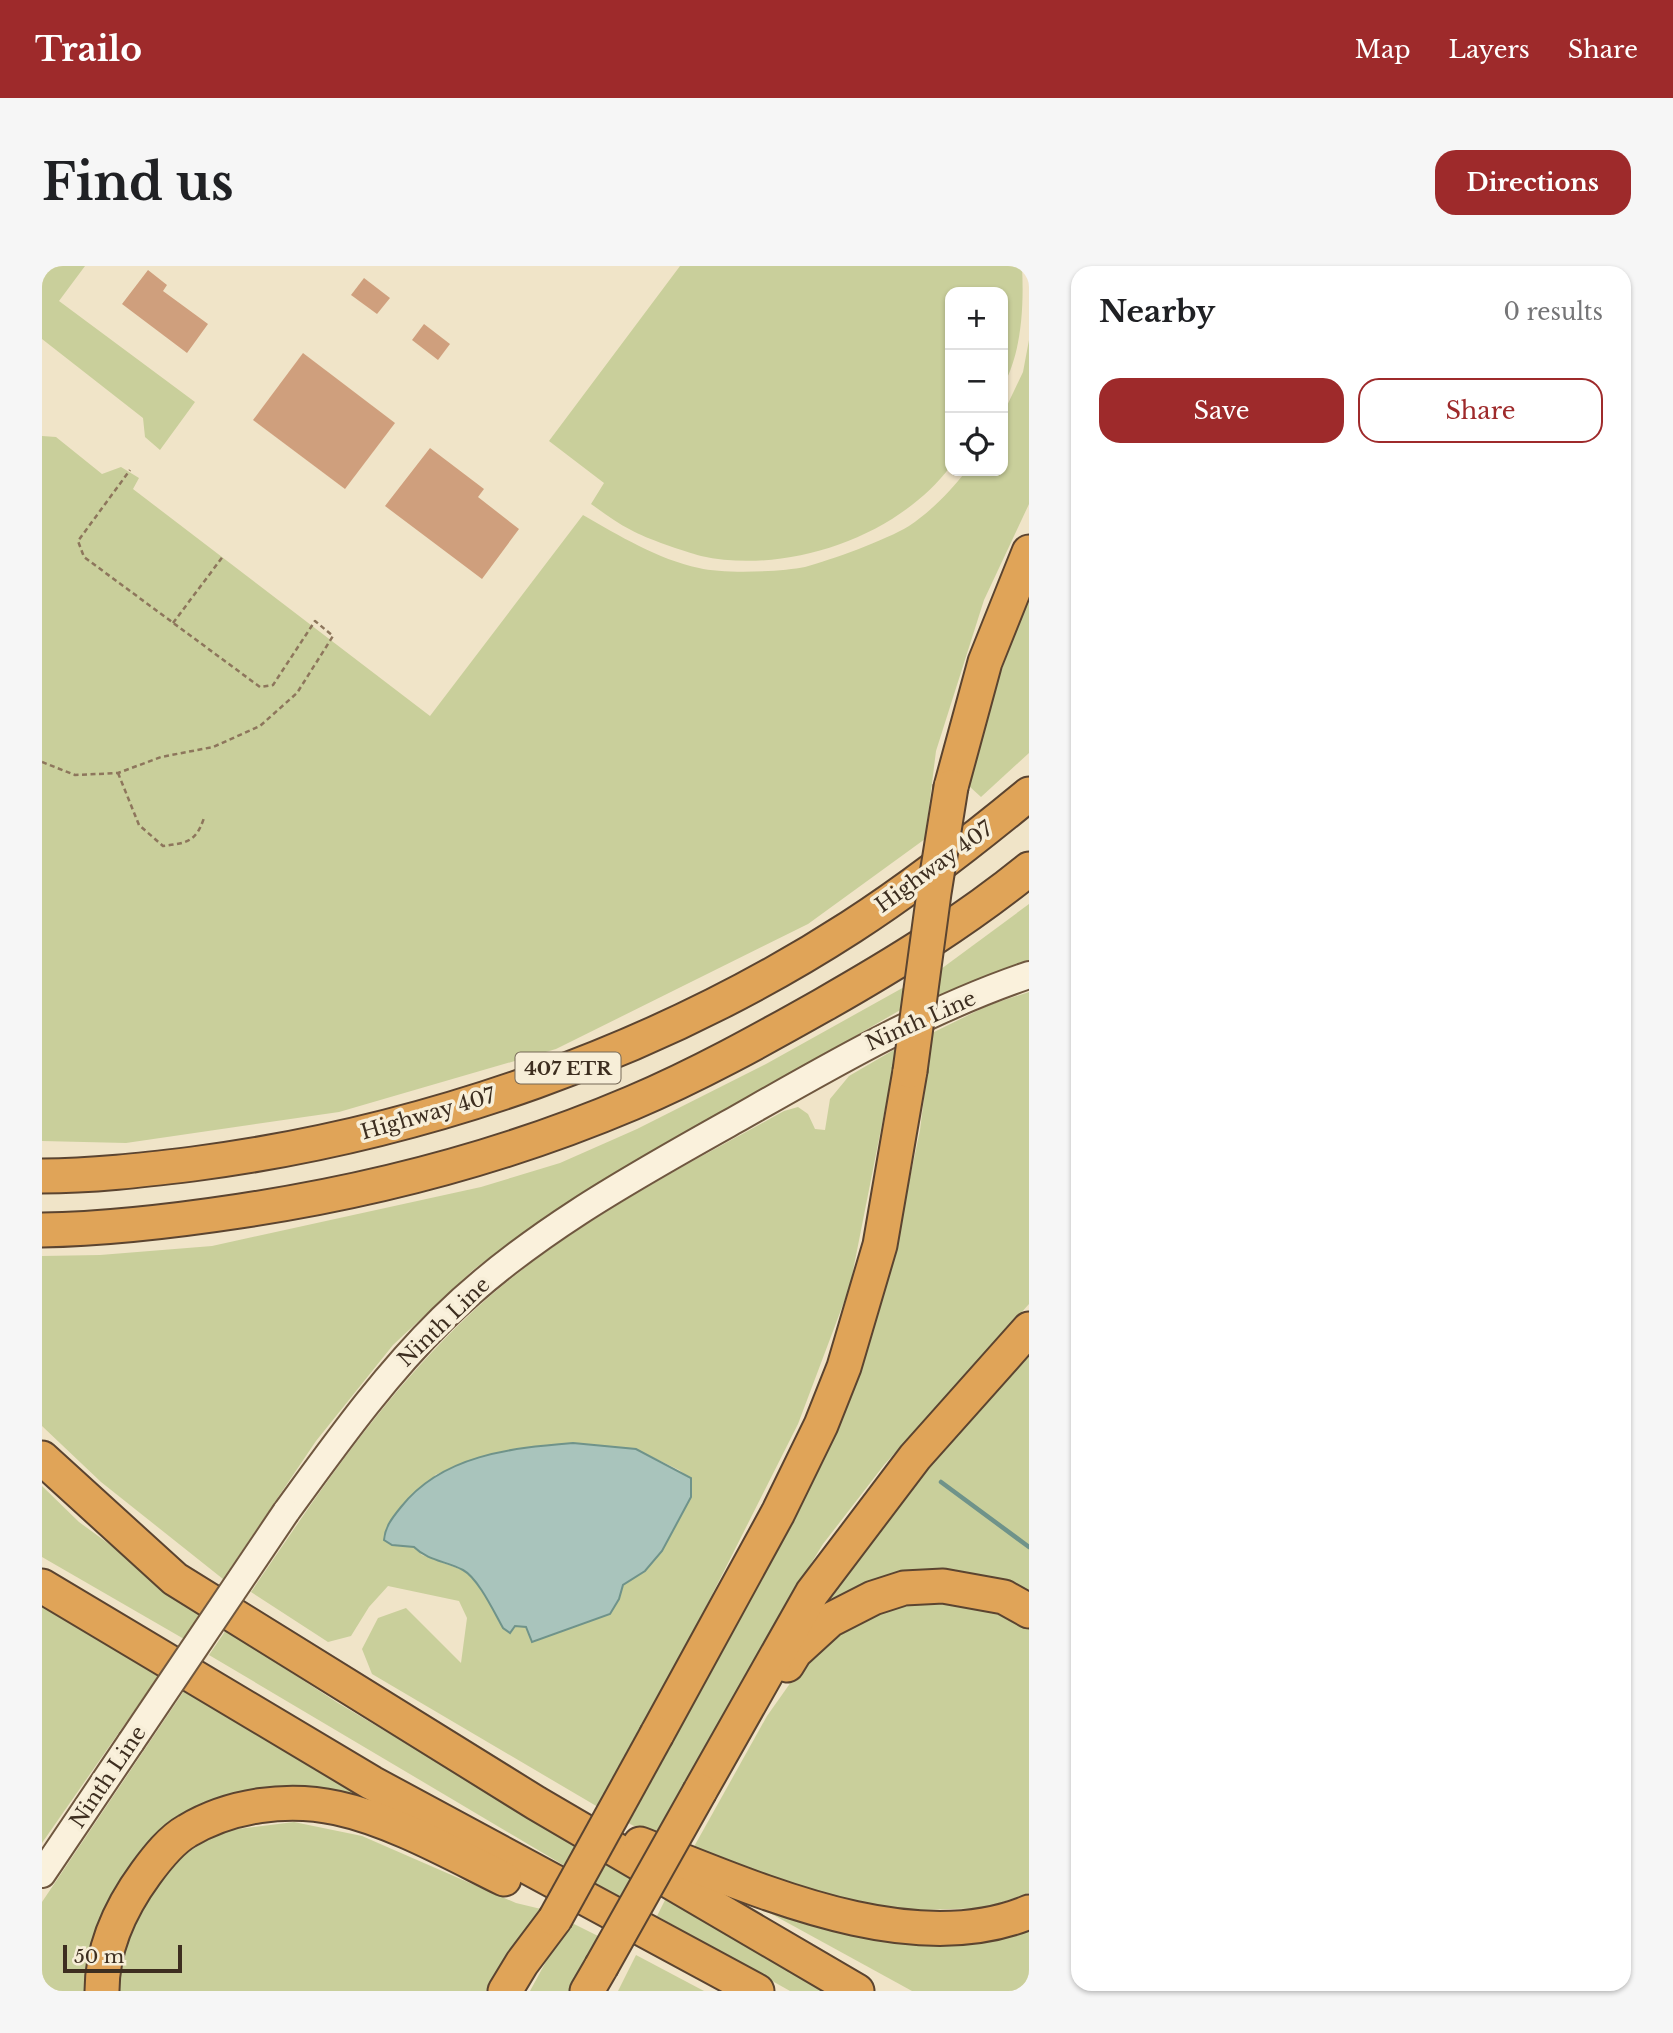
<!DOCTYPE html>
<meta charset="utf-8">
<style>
:root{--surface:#fff;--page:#f6f6f6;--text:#202124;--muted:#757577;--line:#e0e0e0;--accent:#9e2a2b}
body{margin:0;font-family:"Libre Baskerville",serif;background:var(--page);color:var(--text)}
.controls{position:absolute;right:21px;top:21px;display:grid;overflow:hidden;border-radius:14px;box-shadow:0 2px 5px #0004}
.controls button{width:63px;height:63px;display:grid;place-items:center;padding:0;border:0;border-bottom:2px solid var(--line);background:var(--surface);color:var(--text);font:35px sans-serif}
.scale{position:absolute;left:21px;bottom:18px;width:119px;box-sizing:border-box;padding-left:7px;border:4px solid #3d2e20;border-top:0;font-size:19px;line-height:24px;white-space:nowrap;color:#3d2e20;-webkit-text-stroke:5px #f7eed8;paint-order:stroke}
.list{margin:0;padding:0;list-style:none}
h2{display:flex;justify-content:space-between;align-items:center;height:91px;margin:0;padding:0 28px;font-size:30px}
h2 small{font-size:23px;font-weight:400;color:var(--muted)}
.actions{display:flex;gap:14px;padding:21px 28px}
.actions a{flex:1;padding:16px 0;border:2px solid var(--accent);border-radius:21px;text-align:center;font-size:24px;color:var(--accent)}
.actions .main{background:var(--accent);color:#fff}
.icon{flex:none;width:38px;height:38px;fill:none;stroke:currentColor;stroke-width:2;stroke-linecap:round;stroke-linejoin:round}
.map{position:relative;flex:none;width:987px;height:1725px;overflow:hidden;border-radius:21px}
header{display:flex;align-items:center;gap:42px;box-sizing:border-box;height:98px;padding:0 35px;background:var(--accent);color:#fff}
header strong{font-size:33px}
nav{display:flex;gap:38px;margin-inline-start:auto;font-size:24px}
.intro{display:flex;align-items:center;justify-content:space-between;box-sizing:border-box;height:168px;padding:0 42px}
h1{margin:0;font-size:49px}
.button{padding:18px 32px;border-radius:21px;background:var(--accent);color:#fff;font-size:24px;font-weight:700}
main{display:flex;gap:42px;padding:0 42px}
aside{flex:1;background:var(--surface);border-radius:21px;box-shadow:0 2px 5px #0004}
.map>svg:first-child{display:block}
</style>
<header>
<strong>Trailo</strong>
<nav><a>Map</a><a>Layers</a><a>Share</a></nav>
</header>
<div class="intro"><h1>Find us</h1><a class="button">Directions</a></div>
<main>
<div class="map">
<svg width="987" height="1725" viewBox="0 0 987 1725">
<rect width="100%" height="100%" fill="#f0e4c8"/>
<!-- green -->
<g fill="#c9cf9b" fill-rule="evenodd">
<polygon points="0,0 43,0 17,35 153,136 118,184 103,171 101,152 0,73"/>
<path d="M638 0H980C982 39 980 86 961 120V26H908V201C855 271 745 309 659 290 641 285 605 273 589 264 575 257 562 247 549 238L562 217 507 175Z"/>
<path d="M987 74V238L942 334 894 485 883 573 766 658 514 783 297 846 84 877 0 875V170L14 171 60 208 79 201 97 212 91 223 388 450 541 249C578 270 615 293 657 302 681 308 738 306 763 301 789 294 844 274 867 260 888 246 909 225 924 205H961V148L981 106Z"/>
<polygon points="987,329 987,487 939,531 927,520 945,444"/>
<polygon points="987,638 987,695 895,731 899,703"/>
<polygon points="864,720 860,743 508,947 431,1004 351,1079 274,1175 181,1313 59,1216 0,1160 0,990 58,989 170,980 439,921 518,897 595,863 724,798"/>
<polygon points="987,726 987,1038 842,1199 781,1278 735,1353 616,1572 582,1555 854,978 878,864 890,767 947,739"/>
<path d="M855 782 808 1020 756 1158 605 1458 556 1541 330 1408 320 1383 336 1352 364 1342 419 1397 425 1352 417 1335 346 1320 327 1341 309 1370 286 1376 209 1326C275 1229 340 1131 426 1050 518 963 632 906 742 845L756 841 766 848 773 863 783 864 788 833 807 810ZM531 1177 594 1183 637 1204 649 1213 603 1305 581 1319 577 1333 489 1375 484 1361 473 1360 423 1305 380 1289 372 1281 393 1209C441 1188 479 1181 531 1177Z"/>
<polygon points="987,1082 987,1330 788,1339 787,1335 851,1237"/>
<polygon points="0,1220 37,1256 160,1346 142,1373 0,1291"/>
<polygon points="922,1332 987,1356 987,1627 943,1642 843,1645 739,1619 649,1586 725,1450 766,1392 803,1357 842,1339"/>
<polygon points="0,1337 119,1406 0,1577"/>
<polygon points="184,1364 296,1437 535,1579 523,1600 167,1389"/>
<polygon points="146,1419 428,1582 353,1551 145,1553 47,1725 0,1725 0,1636"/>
<polygon points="252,1556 320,1570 474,1637 499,1643 449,1725 74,1725 87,1659 128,1598 179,1565"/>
<polygon points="561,1594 593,1612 581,1633 549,1615"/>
<polygon points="625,1630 798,1725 748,1725 615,1650"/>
<polygon points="715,1640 987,1657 987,1725 870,1725"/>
<polygon points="526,1655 560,1672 530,1725 488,1725"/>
<polygon points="594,1689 662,1725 576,1725"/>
</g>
<!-- water -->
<path fill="#a9c4bc" stroke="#6f938a" stroke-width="2" d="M531 1177 594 1183 649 1212V1231L620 1285 603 1305 581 1319 577 1333 568 1348 490 1376 484 1361 473 1360 468 1367 461 1362C452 1346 436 1312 421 1304 404 1295 386 1295 372 1281L350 1279 342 1274C343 1261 350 1252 359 1241 400 1189 469 1182 531 1177Z"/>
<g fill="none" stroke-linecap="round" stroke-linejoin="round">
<!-- stream -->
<polyline stroke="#6f938a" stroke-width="4.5" points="899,1216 987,1281"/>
</g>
<!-- building -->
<g fill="#cf9f7d">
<polygon points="106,4 125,19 121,25 166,58 145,87 80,38"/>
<polygon points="322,12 348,32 335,48 309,29"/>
<polygon points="382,58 408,78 396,94 370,74"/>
<polygon points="261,87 353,157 303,223 211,154"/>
<polygon points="388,182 442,223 436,231 477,263 440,313 343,240"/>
</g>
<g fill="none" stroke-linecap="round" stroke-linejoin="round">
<!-- secondary casing -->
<g stroke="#6f573f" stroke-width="30">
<g id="secondary">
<path d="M244 1246C293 1179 341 1111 400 1053 484 970 591 911 693 854 788 800 883 744 987 709"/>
<polyline points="0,1608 89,1476"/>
</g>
</g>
<!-- motorway casing -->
<g stroke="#5b4430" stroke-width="37">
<g id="motorway">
<polyline points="909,521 943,396 987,286"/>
<path d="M0 910C50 910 101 904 151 898 381 868 614 787 809 661 871 621 930 575 987 528"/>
<path d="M0 964C66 963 132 955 198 945 332 925 465 890 590 837 656 809 719 774 781 739 853 698 923 655 987 603"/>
<polyline points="0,1192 133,1313 494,1537 815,1725"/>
<polyline points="0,1320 330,1517 715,1725"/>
<polyline points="745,1399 753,1386 788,1354 831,1332 862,1322 901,1320 962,1331 987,1345"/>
<polyline points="615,1468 736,1247 779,1159 802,1101 838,979 868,805"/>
<polyline points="658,1525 770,1327 873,1191 987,1063"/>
<path d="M598 1578C710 1621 868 1696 987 1646"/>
<path d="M60 1725C60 1682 79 1641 104 1607 115 1592 129 1574 145 1565 188 1539 246 1531 295 1542 351 1554 411 1588 462 1613"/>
<polyline points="463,1725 480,1697 513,1653"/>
<polyline points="545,1725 559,1701"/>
</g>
</g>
<!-- path -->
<g stroke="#8d765c" stroke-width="2.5" stroke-dasharray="5 3.5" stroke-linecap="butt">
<polyline points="131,357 182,289"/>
<polyline points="0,496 33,509 76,507 119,491 171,481 218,460 255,427 291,370 273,355 231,419 218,421 42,291 36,275 88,204"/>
<path d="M76 507 97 559 121 580C145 577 154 576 162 552"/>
</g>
<!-- secondary -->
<use href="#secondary" stroke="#faf1dc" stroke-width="26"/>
<!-- motorway -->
<use href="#motorway" stroke="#e0a458" stroke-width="33"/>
<!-- secondary-bridge casing -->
<g stroke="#6f573f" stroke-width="30" stroke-linecap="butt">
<polyline id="secondary-bridge" points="89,1476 244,1246"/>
</g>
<!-- motorway-bridge casing -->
<g stroke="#5b4430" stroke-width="37" stroke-linecap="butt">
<g id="motorway-bridge">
<polyline points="868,805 892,627 909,521"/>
<polyline points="513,1653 615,1468"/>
<polyline points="559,1701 658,1525"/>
</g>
</g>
<!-- secondary-bridge -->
<use href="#secondary-bridge" stroke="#faf1dc" stroke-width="26"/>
<!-- motorway-bridge -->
<use href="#motorway-bridge" stroke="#e0a458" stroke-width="33"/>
</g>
<g text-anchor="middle" stroke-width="7" stroke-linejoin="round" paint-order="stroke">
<!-- shield labels -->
<rect fill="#f7eed8" stroke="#756857" stroke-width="2" x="473.5" y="786.5" width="105" height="31" rx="5"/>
<g font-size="19" font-weight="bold" fill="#3d2e20">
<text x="526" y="809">407 ETR</text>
</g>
<!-- street labels -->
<g font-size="21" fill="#3d2e20" stroke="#f7eed8">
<text transform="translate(892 601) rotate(-36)" y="7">Highway 407</text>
<text transform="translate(879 755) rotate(-24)" y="7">Ninth Line</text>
<text transform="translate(386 848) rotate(-16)" y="7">Highway 407</text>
<text transform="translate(402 1056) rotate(-44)" y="7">Ninth Line</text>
<text transform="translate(66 1511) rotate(-56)" y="7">Ninth Line</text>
</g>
</g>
</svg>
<div class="controls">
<button>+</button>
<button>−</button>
<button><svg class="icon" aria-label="locate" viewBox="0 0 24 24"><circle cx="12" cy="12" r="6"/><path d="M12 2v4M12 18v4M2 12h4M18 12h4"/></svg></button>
</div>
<div class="scale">50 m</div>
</div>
<aside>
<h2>Nearby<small>0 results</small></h2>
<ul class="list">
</ul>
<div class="actions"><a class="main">Save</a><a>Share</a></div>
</aside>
</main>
